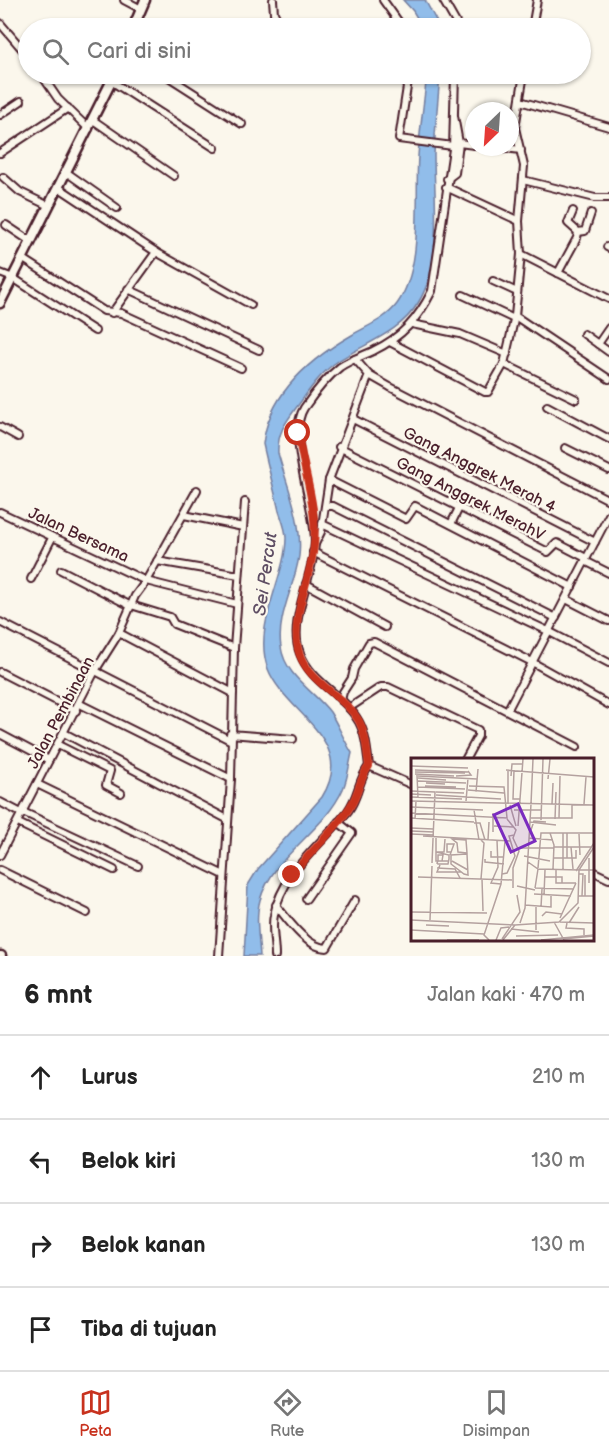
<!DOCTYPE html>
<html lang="id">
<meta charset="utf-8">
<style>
:root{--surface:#fff;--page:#f6f6f6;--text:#222;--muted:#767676;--line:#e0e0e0;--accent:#c8321e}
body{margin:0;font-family:"Balsamiq Sans",sans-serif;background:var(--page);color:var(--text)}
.compass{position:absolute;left:465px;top:102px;width:54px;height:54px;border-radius:50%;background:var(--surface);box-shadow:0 2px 4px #0004;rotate:205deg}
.stop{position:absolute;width:18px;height:18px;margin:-14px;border:4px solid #c8321e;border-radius:50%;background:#fff}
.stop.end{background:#c8321e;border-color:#fff;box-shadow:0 2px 6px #0008}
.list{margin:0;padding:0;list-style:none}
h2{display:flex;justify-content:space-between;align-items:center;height:78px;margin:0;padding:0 24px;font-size:26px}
h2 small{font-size:20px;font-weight:400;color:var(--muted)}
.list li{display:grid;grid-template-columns:39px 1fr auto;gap:18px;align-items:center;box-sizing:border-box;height:84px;padding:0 24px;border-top:2px solid var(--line)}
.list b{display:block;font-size:22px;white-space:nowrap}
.list em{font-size:20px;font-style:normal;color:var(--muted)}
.icon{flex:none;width:33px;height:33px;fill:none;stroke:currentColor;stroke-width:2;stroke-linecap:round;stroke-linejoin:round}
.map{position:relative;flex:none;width:609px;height:956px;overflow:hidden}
.search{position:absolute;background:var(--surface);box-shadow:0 2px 4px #0004;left:18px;right:18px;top:18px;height:66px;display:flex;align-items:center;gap:15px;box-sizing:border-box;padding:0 21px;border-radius:33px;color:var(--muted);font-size:22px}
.sheet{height:414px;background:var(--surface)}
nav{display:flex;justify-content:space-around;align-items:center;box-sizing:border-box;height:84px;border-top:2px solid var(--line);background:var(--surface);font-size:16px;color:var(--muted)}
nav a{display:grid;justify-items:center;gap:3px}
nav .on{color:var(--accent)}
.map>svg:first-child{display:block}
</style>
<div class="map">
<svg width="609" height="956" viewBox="0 0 609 956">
<rect width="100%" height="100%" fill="#fbf7ec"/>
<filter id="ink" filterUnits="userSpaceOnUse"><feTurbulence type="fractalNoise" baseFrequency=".0167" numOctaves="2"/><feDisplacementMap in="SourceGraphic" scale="12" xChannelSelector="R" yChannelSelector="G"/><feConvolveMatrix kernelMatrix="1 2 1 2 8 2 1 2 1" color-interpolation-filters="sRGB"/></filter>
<g filter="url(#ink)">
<!-- water -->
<g fill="#91bdea" stroke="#757e9e" stroke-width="1.5">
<polygon points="403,0 425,0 440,28 423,28 413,11"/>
<path d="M427 74H440C438 101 435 128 434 155 434 199 443 264 418 303 400 333 365 343 338 361 321 372 308 392 296 408 285 423 277 434 278 453 287 486 303 522 299 556 295 586 276 617 281 647 285 676 314 691 330 712 338 725 344 740 352 753 349 765 348 778 343 789 324 832 273 855 260 900 255 918 259 938 260 956H244L248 885 258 869 322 797C358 740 285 713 268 669 252 626 286 577 286 538 286 529 282 520 279 511 274 489 268 467 263 444 269 393 310 359 352 335 367 326 386 319 397 304 424 266 415 200 418 156 420 128 424 101 427 74Z"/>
</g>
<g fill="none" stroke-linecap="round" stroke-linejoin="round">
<!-- street casing -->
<g stroke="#4a1f2b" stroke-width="10">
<g id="street">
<polyline points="124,0 141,9"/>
<polyline points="273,0 274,13 282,28"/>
<polyline points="383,0 403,28"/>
<polyline points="443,0 459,28"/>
<polyline points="0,23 28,56"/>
<polyline points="459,27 476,28"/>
<polyline points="532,28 537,0"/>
<polyline points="41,74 58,99 89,129"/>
<polyline points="164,74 242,124"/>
<polyline points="409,74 399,139 453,146"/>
<polyline points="111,81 215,148"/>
<polyline points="520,101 609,127"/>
<polyline points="0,115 21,101"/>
<polyline points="93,120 174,176"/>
<polyline points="459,143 474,145"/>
<polyline points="496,147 521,150"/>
<polyline points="0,153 68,108"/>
<polyline points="66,172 117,208"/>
<polyline points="3,177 20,192 49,206"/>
<polyline points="447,179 455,173 459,143 454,116"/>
<polyline points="523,180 595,198 609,198"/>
<polyline points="58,187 156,252 251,305"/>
<polyline points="446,187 519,221"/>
<polyline points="6,225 30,241"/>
<polyline points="578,232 585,231 591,213"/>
<polyline points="607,247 609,248"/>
<polyline points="521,254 609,299"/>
<polyline points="22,258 104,311 121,313 241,368"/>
<polyline points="0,273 13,278 95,331"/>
<polyline points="558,273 577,238 578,232 568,223 573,211"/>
<polyline points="493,281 517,292"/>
<polyline points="128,289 259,350"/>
<polyline points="463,295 514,319"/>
<polyline points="112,313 156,252"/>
<polyline points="515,316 609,379"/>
<polyline points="412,324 460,334 507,354"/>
<polyline points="584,334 609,352"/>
<polyline points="390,342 485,392 488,392 504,364 515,316 521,254 519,221 524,166 515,128 524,74"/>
<polyline points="598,344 609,328"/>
<polyline points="355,359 369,375 390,387 609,500"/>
<polyline points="504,364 576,399"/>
<polyline points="547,406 609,439"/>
<polyline points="353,419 595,542"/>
<polyline points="0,427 18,437"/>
<polyline points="339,447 548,552 557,543 586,558"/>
<polyline points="565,448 609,470"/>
<polyline points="329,480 406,519 415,506 572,587"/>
<polyline points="326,506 333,506 556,618"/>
<polyline points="0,512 146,581 237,604"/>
<polyline points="184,515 243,527"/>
<polyline points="322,524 548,631 609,663"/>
<polyline points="451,524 459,508"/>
<polyline points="315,544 321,532 329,480 369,375"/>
<polyline points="313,552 532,662 609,705"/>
<polyline points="157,561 239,575"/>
<polyline points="585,561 609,573"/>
<polyline points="61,570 131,606"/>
<polyline points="31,579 52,538"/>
<polyline points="306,584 385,627"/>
<polyline points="566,599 609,621"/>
<polyline points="131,605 170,617 174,624 234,648"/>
<polyline points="0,622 230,740"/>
<polyline points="119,633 233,693"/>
<polyline points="0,672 76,711"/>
<polyline points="341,700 343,692 352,678 354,669 369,643 374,642 577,747"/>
<polyline points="80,704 231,779"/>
<polyline points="349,708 381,687 388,687 478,730 478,736 465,760"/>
<polyline points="508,709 609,515"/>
<polyline points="64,733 227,819"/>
<polyline points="0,734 49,760"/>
<polyline points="230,734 293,739"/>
<polyline points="58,745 110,771 106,785 121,793"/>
<path d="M369 766C367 751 366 735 359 722 344 694 311 683 300 653 287 621 315 574 315 541 315 506 286 436 304 408 315 392 326 378 340 367 350 360 362 356 373 351 402 337 418 319 432 291L453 149 455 74"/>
<polyline points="37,784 224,875"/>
<polyline points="0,802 23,814"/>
<polyline points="23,812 138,866"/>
<polyline points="18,823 114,870"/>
<polyline points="0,855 95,671 119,633 135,596 146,581 197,490"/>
<polyline points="0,870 87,913"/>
<polyline points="592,871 609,879"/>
<polyline points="306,899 352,833 338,822"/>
<path d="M276 905C288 920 307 948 327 948L355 900"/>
<polyline points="219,956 231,779 234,648 245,502"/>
<path d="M275 956C275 942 271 928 274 915 282 872 323 843 348 811 359 796 358 780 369 766L412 785"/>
</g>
</g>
<!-- secondary casing -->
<g stroke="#4a1f2b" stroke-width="13">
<g id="secondary">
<polyline points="133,28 145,0"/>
<polyline points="0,303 115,74"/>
<polyline points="0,956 1,956"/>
</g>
</g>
<!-- street -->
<use href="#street" stroke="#fbf7ec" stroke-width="6"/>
<!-- secondary -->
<use href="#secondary" stroke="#fbf7ec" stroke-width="8"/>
</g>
</g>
<g fill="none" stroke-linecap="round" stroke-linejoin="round" filter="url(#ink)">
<!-- route -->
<path stroke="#c8321e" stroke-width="8" d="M292 875C310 851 334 832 350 807 359 794 359 779 369 766 367 751 366 735 359 721 343 694 306 682 298 649 291 615 311 579 314 545 318 509 303 469 298 433"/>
</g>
<g text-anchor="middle" stroke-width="4.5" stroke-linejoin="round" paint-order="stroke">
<!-- street labels -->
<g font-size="16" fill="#4a1f2b" stroke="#fbf7ec">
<text transform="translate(480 469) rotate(27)" y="6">Gang Anggrek Merah 4</text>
<text transform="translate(471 498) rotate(27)" y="6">Gang Anggrek MerahV</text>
<text transform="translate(79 534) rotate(25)" y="6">Jalan Bersama</text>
<text transform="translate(60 712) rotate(-62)" y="6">Jalan Pembinaan</text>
</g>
<!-- water labels -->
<g font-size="18" font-style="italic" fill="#5f4e64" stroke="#fbf7ec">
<text transform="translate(265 574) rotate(-82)" y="6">Sei Percut</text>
</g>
</g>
<!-- overview -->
<g transform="translate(411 758)">
<rect width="183" height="183" fill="#fbf7ec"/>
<path fill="none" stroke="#b4a19f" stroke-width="1.5" d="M0 8 57 10M4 12 57 14M95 12 183 19M103 12 102 41H109M4 14 54 15M4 16 43 18M6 17 7 40M7 18 66 21M45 18 60 17 57 13M100 18 101 6H111M7 20 35 22M137 21 139 1M7 23 55 25M15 25 34 26M14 28 45 29M7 29 54 31M57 32 93 35M0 33 24 34 21 105M25 34 53 35M65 34 67 11M0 36 20 37M25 37 56 39M0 39 51 41M56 39 90 41M0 43 183 47M55 43 57 20M97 45V12M120 46 122 1M141 46 142 25M173 46 175 19M99 47 105 68M0 49 72 52M63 52 68 82M103 52H130M0 55 96 60 93 29 58 28M0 60 63 64M120 60H161V46M148 60 149 18M4 61 5 43M96 61 105 72 102 80 108 93 102 110V130M144 61 145 34M130 62 132 1M119 64 145 67M63 65H69L74 82M83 68 102 69M107 68 112 1M0 70 22 71M120 72 123 63 135 64M0 73 23 74M82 74V55M139 75 143 87 142 111M152 75V112M156 75V100M0 76 23 77M168 76 169 97M12 78 99 83M25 80V94H33L34 81M118 80 142 82M41 81 55 82 56 95 47 94 46 85ZM77 82 78 64M86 82 87 109 80 125 90 126M143 89H180M160 89 162 111M108 90H143M80 93V99H93M56 96 57 117 53 116 40 106V97ZM39 97 43 86H36V94H40M113 98 139 103M142 100H165V92M178 100V125M74 101V104L93 106M31 103 32 97H27V103L26 105 27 106H37L38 101V97L25 94V103H38M41 103 57 112M117 104 127 111 168 112 183 89M29 107 26 114H50M26 110 44 111 49 120M127 110 130 75H183M145 112V125H165M165 113 183 85M91 116 96 115 104 98 98 78 103 77M168 116H172L171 138M174 117V138M7 119 101 122M134 119H151V125M70 121 73 85 70 82M71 121 72 153M106 128 124 132M124 130 163 131M124 130 127 111M123 136 160 138M133 137 134 112M167 138H183V144M114 147 140 149V138M130 149 131 131M0 154 76 155M131 158 135 154 151 156M149 160 165 125M0 162 104 167 148 164 167 145 168 112H183M19 162 21 108M143 164 153 182M149 164 183 165M109 165 114 150 120 46M156 165 155 170 173 171V177M158 165 168 149M15 167 38 168M100 171 128 174M0 172 73 176M125 172V148M105 178 147 177M91 181 109 154 106 137M152 181 183 178M36 182H68M78 182 73 177 90 126 94 83M85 182 90 170 98 169M92 182 104 167M130 182 183 177"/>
<path fill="#7b2cbf" fill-opacity="0.15" stroke="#7b2cbf" stroke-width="3" d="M107 46 124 83 100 94 83 57Z"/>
<rect width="183" height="183" fill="none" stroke="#4a1f2b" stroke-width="3"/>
</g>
</svg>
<svg class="compass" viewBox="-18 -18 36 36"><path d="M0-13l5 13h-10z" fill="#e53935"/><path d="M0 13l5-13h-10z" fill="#767676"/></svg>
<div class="stop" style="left:298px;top:433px"></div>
<div class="stop end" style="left:292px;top:875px"></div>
<div class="search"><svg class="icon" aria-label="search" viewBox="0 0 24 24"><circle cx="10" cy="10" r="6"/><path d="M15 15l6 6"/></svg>Cari di sini</div>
</div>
<section class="sheet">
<h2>6 mnt<small>Jalan kaki · 470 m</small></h2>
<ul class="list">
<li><svg class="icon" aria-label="ahead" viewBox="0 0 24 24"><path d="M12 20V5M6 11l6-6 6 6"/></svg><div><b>Lurus</b></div><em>210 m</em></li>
<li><svg class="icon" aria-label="left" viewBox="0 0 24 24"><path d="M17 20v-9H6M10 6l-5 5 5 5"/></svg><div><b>Belok kiri</b></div><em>130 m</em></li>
<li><svg class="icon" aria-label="right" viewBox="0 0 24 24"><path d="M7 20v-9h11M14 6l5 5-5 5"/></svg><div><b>Belok kanan</b></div><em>130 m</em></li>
<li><svg class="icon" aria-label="arrive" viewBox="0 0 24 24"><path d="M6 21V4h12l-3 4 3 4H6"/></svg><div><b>Tiba di tujuan</b></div></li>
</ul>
</section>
<nav>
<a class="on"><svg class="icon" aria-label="map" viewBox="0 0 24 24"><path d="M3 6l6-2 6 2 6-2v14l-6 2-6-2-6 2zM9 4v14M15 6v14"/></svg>Peta</a>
<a><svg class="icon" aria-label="directions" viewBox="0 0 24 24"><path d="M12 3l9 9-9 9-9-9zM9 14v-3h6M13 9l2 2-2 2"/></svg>Rute</a>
<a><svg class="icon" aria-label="saved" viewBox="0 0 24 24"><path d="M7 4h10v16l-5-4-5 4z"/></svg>Disimpan</a>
</nav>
